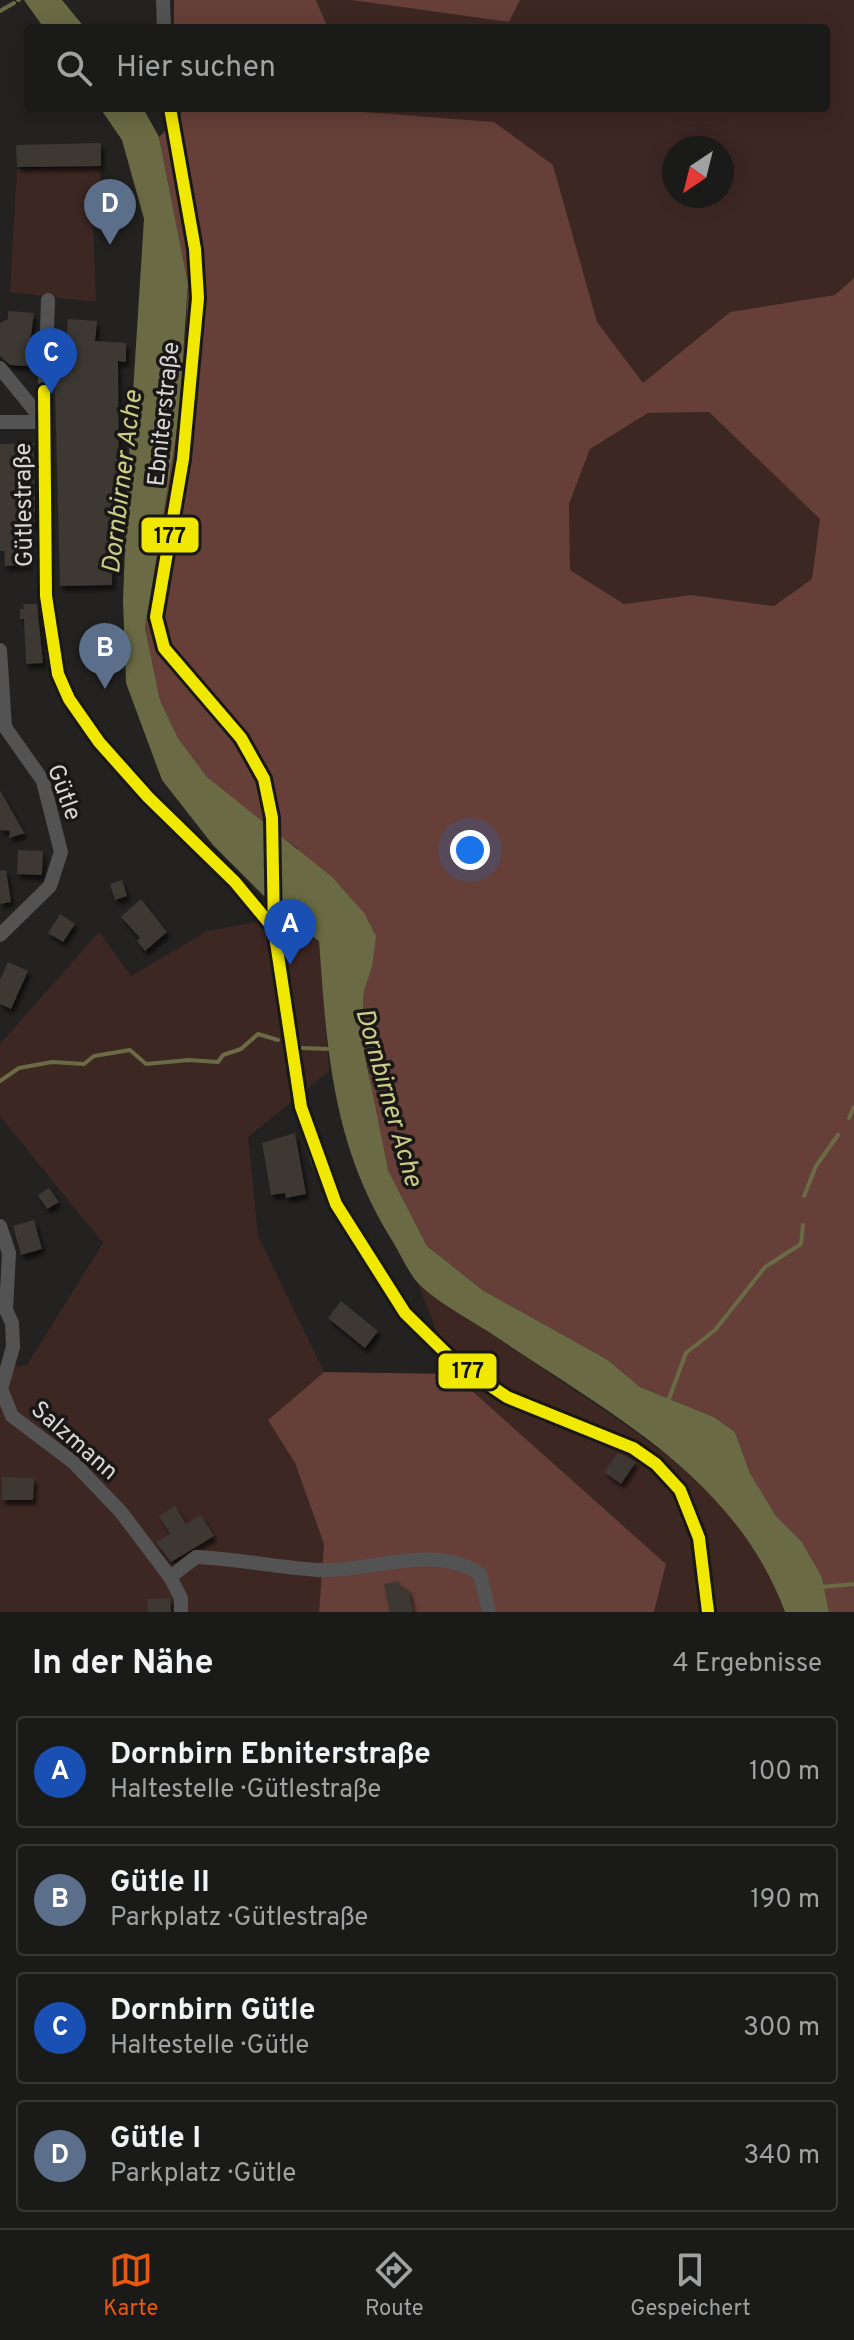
<!DOCTYPE html>
<html lang="de">
<meta charset="utf-8">
<style>
:root{--surface:#1a1a19;--page:#232322;--text:#f1f3f6;--muted:#9fa1a2;--line:#383838;--accent:#ea580c}
body{margin:0;font-family:Overpass,sans-serif;background:var(--page);color:var(--text)}
.compass{position:absolute;left:662px;top:136px;width:72px;height:72px;border-radius:50%;background:var(--surface);box-shadow:0 4px 20px #0003;rotate:215deg}
.you{position:absolute;left:470px;top:850px;width:28px;height:28px;margin:-20px;border:6px solid #fff;border-radius:50%;background:#1a73e8;box-shadow:0 0 0 12px #1a73e833}
.badge{display:grid;place-items:center;width:52px;height:52px;border-radius:50%;background:var(--accent);color:#fff;font-size:26px;font-weight:700}
.pin{position:absolute;translate:-50% -66px;filter:drop-shadow(0 2px 4px #0008)}
.pin::after{content:'';position:absolute;top:42px;width:28px;height:24px;background:inherit;clip-path:polygon(0 0,100% 0,50% 100%)}
.list{margin:0;padding:0;list-style:none}
h2{display:flex;justify-content:space-between;align-items:center;height:104px;margin:0;padding:0 32px;font-size:34px}
h2 small{font-size:26px;font-weight:400;color:var(--muted)}
.list li{display:grid;grid-template-columns:52px 1fr auto;gap:24px;align-items:center;box-sizing:border-box;height:112px;margin:0 16px 16px;padding:0 16px;border:2px solid var(--line);border-radius:8px}
.list b{display:block;font-size:30px;white-space:nowrap}
.list p{margin:0;font-size:26px;white-space:nowrap;color:var(--muted)}
.list em{font-size:26px;font-style:normal;color:var(--muted)}
.icon{flex:none;width:44px;height:44px;fill:none;stroke:currentColor;stroke-width:2;stroke-linecap:round;stroke-linejoin:round}
.map{position:relative;flex:none;width:854px;height:1612px;overflow:hidden}
.search{position:absolute;background:var(--surface);box-shadow:0 4px 20px #0003;left:24px;right:24px;top:24px;height:88px;display:flex;align-items:center;gap:20px;box-sizing:border-box;padding:0 28px;border-radius:8px;color:var(--muted);font-size:30px}
.sheet{height:616px;background:var(--surface)}
nav{display:flex;justify-content:space-around;align-items:center;box-sizing:border-box;height:112px;border-top:2px solid var(--line);background:var(--surface);font-size:22px;color:var(--muted)}
nav a{display:grid;justify-items:center;gap:4px}
nav .on{color:var(--accent)}
.map>svg:first-child{display:block}
</style>
<div class="map">
<svg width="854" height="1612" viewBox="0 0 854 1612">
<defs>
<filter id="shadow"><feDropShadow dx="3" dy="5" stdDeviation="2" flood-color="#0009"/></filter>
</defs>
<rect width="100%" height="100%" fill="#232221"/>
<!-- green -->
<g fill="#3d2723" fill-rule="evenodd">
<path d="M316 0H351L509 22 520 0H854V278L835 295 730 312 643 383 597 323 553 165 364 111 362 108H826V28H328ZM674 148H722V196H674Z"/>
<polygon points="101,167 100,182 92,188 96,302 10,292 17,169"/>
<polygon points="709,412 821,519 813,579 774,606 691,595 624,604 570,570 569,504 590,449 648,413"/>
<polygon points="285,917 319,941 329,1071 248,1137 258,1236 324,1372 268,1420 295,1463 324,1544 319,1612 0,1612 0,1369 27,1365 103,1243 0,1116 0,1044 99,932 131,976 207,931"/>
<path d="M418 1283C469 1318 519 1353 570 1387 663 1450 744 1501 785 1612H654L666 1564 453 1374Z"/>
</g>
<!-- forest -->
<g fill="#653f38" fill-rule="evenodd">
<polygon points="174,0 316,0 328,28 174,28"/>
<polygon points="351,0 520,0 509,22"/>
<path d="M180 108H362L364 112 494 122 553 165 597 322 643 383 730 312 835 295 854 278V1612H829L822 1577 802 1542 776 1516 750 1473 735 1432 714 1417 640 1387 608 1360 484 1291 427 1246 388 1170 378 1135 362 1027 364 991 372 967 297 848 235 803 207 777 178 738 160 700 145 629 186 330 188 283 159 137 181 114ZM709 412 820 519 812 579 774 606 691 595 624 604 570 570 569 504 590 449 648 413Z"/>
<polygon points="324,1372 453,1374 666,1564 654,1612 319,1612 324,1544 295,1463 268,1420"/>
</g>
<!-- water -->
<g fill="#6a6b44">
<polygon points="24,0 62,0 85,28 44,28"/>
<path d="M100 108H143L159 137 188 283 179 416 145 628 160 700 178 738 207 777 332 877 364 913 376 936 372 967 364 991 362 1027 365 1056 388 1170 427 1246 484 1291 608 1360 640 1387 714 1417 735 1432 750 1473 776 1516 802 1542 822 1577 829 1612H785C735 1477 610 1414 498 1338 475 1322 437 1303 418 1283 408 1272 401 1255 393 1242 332 1145 327 1051 319 941L285 917 213 845 162 780 126 683 123 601 128 471 144 219 122 140Z"/>
</g>
<g fill="none" stroke-linecap="round" stroke-linejoin="round">
<!-- stream -->
<g stroke="#6a6b44" stroke-width="4">
<polyline points="18,0 19,0"/>
<polyline points="0,11 14,3"/>
<polyline points="302,1048 331,1049"/>
<polyline points="0,1081 19,1068 52,1062 84,1064 94,1056 130,1050 146,1064 189,1060 218,1062 223,1055 241,1049 258,1034 278,1040"/>
<polyline points="849,1118 854,1107"/>
<polyline points="804,1196 816,1166 838,1135"/>
<polyline points="667,1404 686,1353 715,1330 765,1267 801,1244 803,1225"/>
<polyline points="821,1587 854,1584"/>
</g>
</g>
<!-- building -->
<g fill="#3c3932" filter="url(#shadow)">
<polygon points="101,143 101,166 17,167 16,145"/>
<polygon points="8,311 34,313 27,366 10,365 0,356 0,323 8,319"/>
<polygon points="68,319 97,321 95,341 126,343 126,362 118,361 119,488 114,488 112,585 60,586 55,388 56,372 64,372"/>
<polygon points="34,443 35,524 28,525 29,565 5,566 4,551 0,551 0,444"/>
<polygon points="23,604 37,604 43,663 26,664 24,619 20,619 20,609 24,609"/>
<polygon points="0,790 23,831 25,833 9,838 10,831 0,830"/>
<polygon points="18,850 43,851 42,875 17,874"/>
<polygon points="6,870 11,902 0,904 0,871"/>
<polygon points="122,880 127,896 115,900 110,884"/>
<polygon points="141,899 167,932 145,951 137,941 140,938 121,917"/>
<polygon points="60,914 75,924 63,942 48,933"/>
<polygon points="8,962 28,971 11,1009 0,1004 0,980"/>
<polygon points="295,1133 306,1194 286,1198 285,1193 271,1195 262,1143"/>
<polygon points="49,1188 59,1202 47,1209 38,1195"/>
<polygon points="34,1220 42,1249 21,1255 13,1226"/>
<polygon points="341,1301 378,1331 365,1348 328,1318"/>
<polygon points="618,1453 636,1462 621,1484 604,1472"/>
<polygon points="2,1477 34,1478 33,1500 2,1500"/>
<polygon points="175,1506 186,1524 201,1515 214,1536 171,1562 156,1542 170,1534 159,1516"/>
<polygon points="399,1581 401,1590 408,1588 413,1612 390,1612 384,1584"/>
<polygon points="170,1598 171,1612 148,1612 147,1599"/>
</g>
<g fill="none" stroke-linecap="round" stroke-linejoin="round">
<!-- minor -->
<g stroke="#545353" stroke-width="14">
<polyline points="163,0 164,28"/>
<polyline points="170,108 195,249 198,298 183,459 156,617 164,648 241,738 264,779 272,818 274,929"/>
<polyline points="48,300 44,422 46,596 54,661 63,687 79,715 120,766 235,882 274,929 301,1107 317,1159 336,1204 405,1313 455,1362 507,1397 633,1448 656,1464 680,1490 699,1538 708,1612"/>
<polyline points="0,368 44,422"/>
<polyline points="0,422 44,422"/>
<polyline points="0,650 5,727 43,781 61,852 50,886 0,935"/>
<polyline points="0,1226 9,1253 6,1310 12,1323 13,1347 1,1389 12,1416 73,1462 121,1512 170,1577 181,1598 181,1612"/>
<path d="M170 1577 196 1557C237 1559 277 1567 318 1570 370 1573 433 1542 480 1574L489 1612"/>
</g>
<!-- bus-1 casing -->
<g stroke="#1a1816" stroke-width="18">
<g id="bus-1">
<polyline points="170,108 195,249 198,298 183,459 156,617 164,648 241,738 264,779 272,818 274,929"/>
<polyline points="44,391 46,596 58,674 69,699 99,742 148,797 235,882 274,929 301,1107 336,1204 405,1313 455,1362 507,1397 633,1448 656,1464 680,1490 699,1538 708,1612"/>
</g>
</g>
<!-- bus-1 -->
<use href="#bus-1" stroke="#f1e800" stroke-width="12"/>
</g>
<g text-anchor="middle" stroke-width="7" stroke-linejoin="round" paint-order="stroke">
<!-- street labels -->
<g font-size="24" fill="#d9d7d6" stroke="#1a1816">
<text transform="translate(163 414) rotate(-84)" y="8">Ebniterstraße</text>
<text transform="translate(23 505) rotate(-91)" y="8">Gütlestraße</text>
<text transform="translate(65 792) rotate(70)" y="8">Gütle</text>
<text transform="translate(75 1440) rotate(41)" y="8">Salzmann</text>
</g>
<!-- water labels -->
<g font-size="26" font-style="italic" fill="#cbcc85" stroke="#1a1816">
<text transform="translate(121 482) rotate(-83)" y="9">Dornbirner Ache</text>
<text transform="translate(390 1097) rotate(74)" y="9">Dornbirner Ache</text>
</g>
</g>
<g stroke="#1a1816" stroke-width="3">
<rect x="140" y="516" width="60" height="38" rx="8" fill="#f1e800"/>
<rect x="437" y="1352" width="61" height="38" rx="8" fill="#f1e800"/>
</g>
<g font-size="22" text-anchor="middle" font-weight="bold" fill="#111">
<text x="170" y="543">177</text>
<text x="468" y="1378">177</text>
</g>
</svg>
<svg class="compass" viewBox="-18 -18 36 36"><path d="M0-13l5 13h-10z" fill="#e53935"/><path d="M0 13l5-13h-10z" fill="#9fa1a2"/></svg>
<div class="you"></div>
<div class="pin badge" style="left:290px;top:965px;background:#1a4fb4">A</div>
<div class="pin badge" style="left:105px;top:689px;background:#5c6f8a">B</div>
<div class="pin badge" style="left:51px;top:394px;background:#1a4fb4">C</div>
<div class="pin badge" style="left:110px;top:245px;background:#5c6f8a">D</div>
<div class="search"><svg class="icon" aria-label="search" viewBox="0 0 24 24"><circle cx="10" cy="10" r="6"/><path d="M15 15l6 6"/></svg>Hier suchen</div>
</div>
<section class="sheet">
<h2>In der Nähe<small>4 Ergebnisse</small></h2>
<ul class="list">
<li><span class="badge" style="background:#1a4fb4">A</span><div><b>Dornbirn Ebniterstraße</b><p>Haltestelle · Gütlestraße</p></div><em>100 m</em></li>
<li><span class="badge" style="background:#5c6f8a">B</span><div><b>Gütle II</b><p>Parkplatz · Gütlestraße</p></div><em>190 m</em></li>
<li><span class="badge" style="background:#1a4fb4">C</span><div><b>Dornbirn Gütle</b><p>Haltestelle · Gütle</p></div><em>300 m</em></li>
<li><span class="badge" style="background:#5c6f8a">D</span><div><b>Gütle I</b><p>Parkplatz · Gütle</p></div><em>340 m</em></li>
</ul>
</section>
<nav>
<a class="on"><svg class="icon" aria-label="map" viewBox="0 0 24 24"><path d="M3 6l6-2 6 2 6-2v14l-6 2-6-2-6 2zM9 4v14M15 6v14"/></svg>Karte</a>
<a><svg class="icon" aria-label="directions" viewBox="0 0 24 24"><path d="M12 3l9 9-9 9-9-9zM9 14v-3h6M13 9l2 2-2 2"/></svg>Route</a>
<a><svg class="icon" aria-label="saved" viewBox="0 0 24 24"><path d="M7 4h10v16l-5-4-5 4z"/></svg>Gespeichert</a>
</nav>
